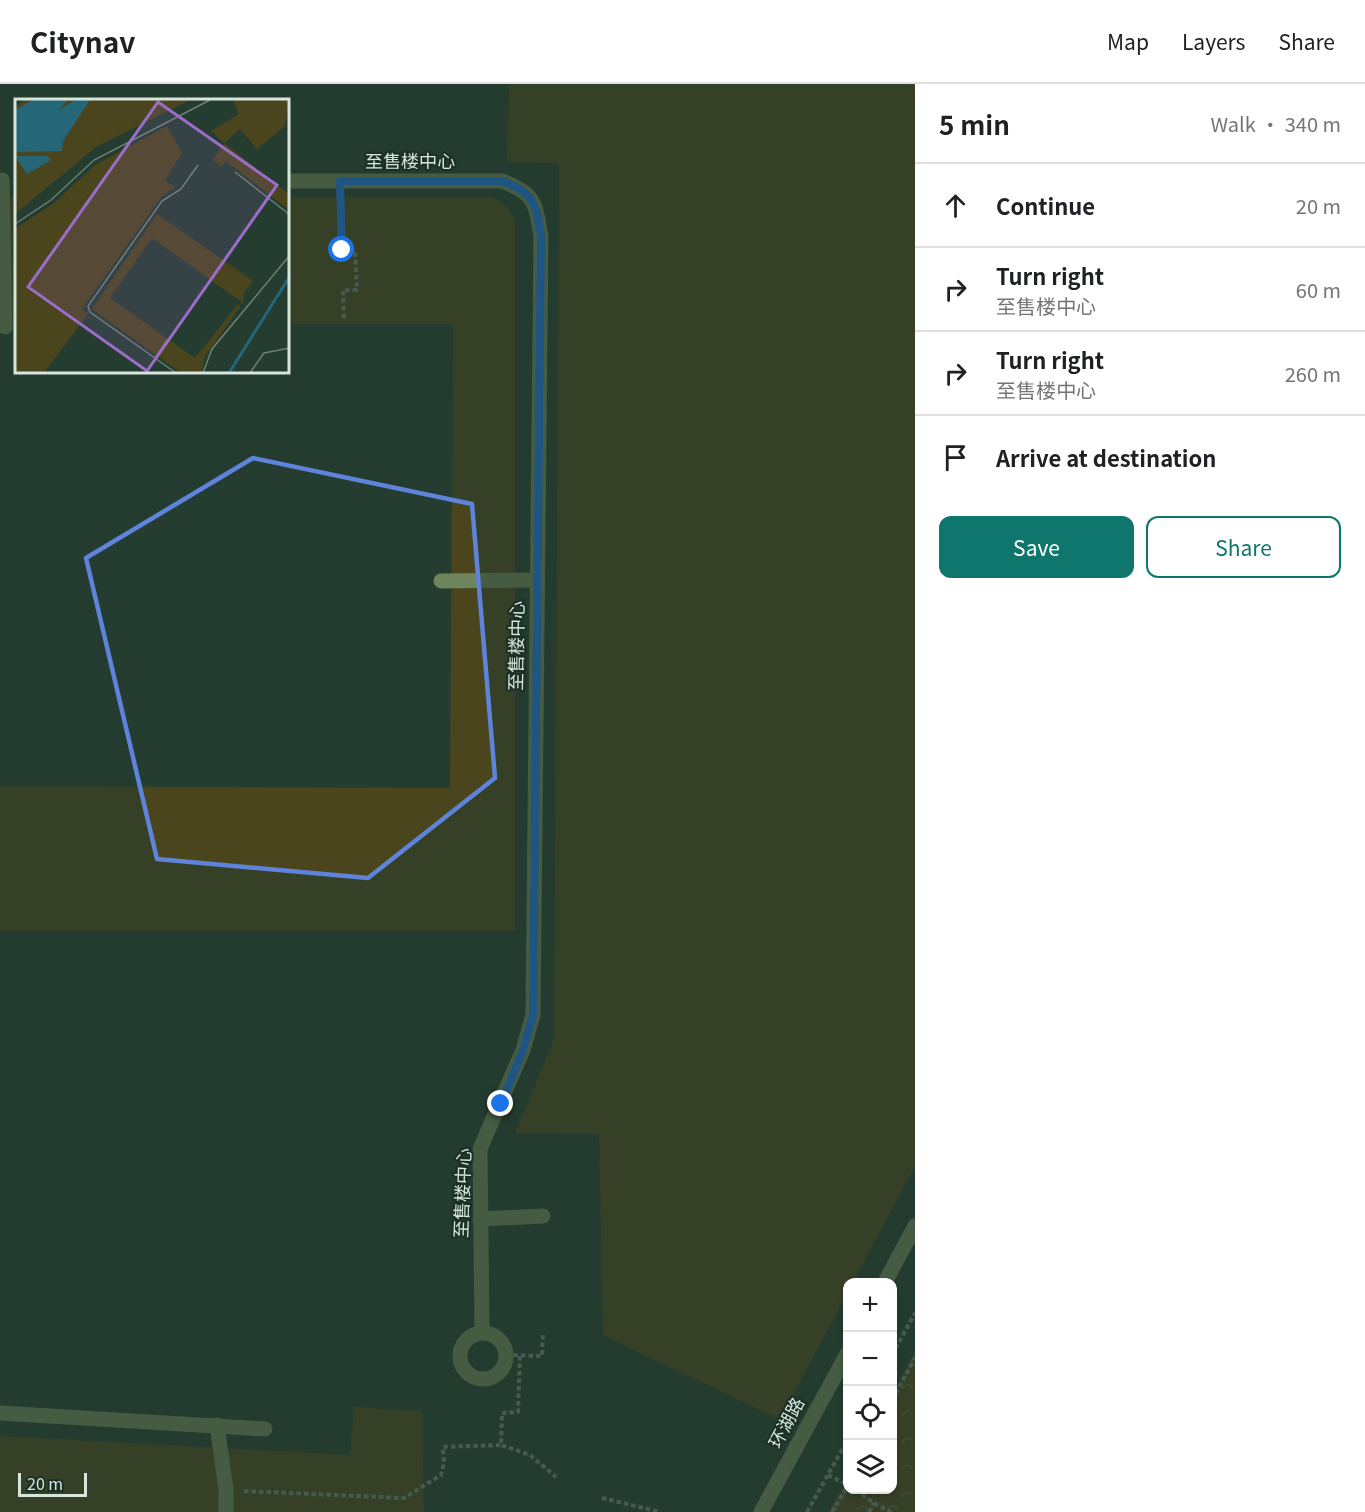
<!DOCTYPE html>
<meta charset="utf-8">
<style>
:root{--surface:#fff;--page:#f2f2f2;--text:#202124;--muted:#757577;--line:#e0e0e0;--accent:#0f766e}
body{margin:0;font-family:Georgia,"Noto Sans SC",serif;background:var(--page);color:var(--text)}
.controls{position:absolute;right:18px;bottom:18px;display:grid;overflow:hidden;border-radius:12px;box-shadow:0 2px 4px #0004}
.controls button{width:54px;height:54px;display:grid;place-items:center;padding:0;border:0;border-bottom:2px solid var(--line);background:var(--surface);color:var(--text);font:30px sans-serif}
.scale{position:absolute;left:18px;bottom:15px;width:69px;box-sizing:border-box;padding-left:6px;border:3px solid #d7e5dd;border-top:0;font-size:16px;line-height:21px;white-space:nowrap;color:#d7e5dd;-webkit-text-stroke:4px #1b3126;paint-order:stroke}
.stop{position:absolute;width:18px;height:18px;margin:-14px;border:4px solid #1a73e8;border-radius:50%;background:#fff}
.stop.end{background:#1a73e8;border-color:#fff;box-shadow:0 2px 6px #0008}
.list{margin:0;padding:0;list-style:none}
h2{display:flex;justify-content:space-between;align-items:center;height:78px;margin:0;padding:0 24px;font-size:26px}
h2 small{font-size:20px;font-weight:400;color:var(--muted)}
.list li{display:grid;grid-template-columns:39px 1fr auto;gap:18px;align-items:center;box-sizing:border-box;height:84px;padding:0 24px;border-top:2px solid var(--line)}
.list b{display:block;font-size:22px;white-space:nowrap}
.list p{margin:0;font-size:20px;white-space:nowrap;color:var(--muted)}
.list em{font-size:20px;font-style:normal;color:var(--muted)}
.actions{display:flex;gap:12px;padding:18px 24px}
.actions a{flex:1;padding:14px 0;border:2px solid var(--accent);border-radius:12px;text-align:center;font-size:21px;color:var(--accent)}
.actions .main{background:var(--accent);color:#fff}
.icon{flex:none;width:33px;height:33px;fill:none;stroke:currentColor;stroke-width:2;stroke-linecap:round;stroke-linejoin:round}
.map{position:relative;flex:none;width:915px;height:1428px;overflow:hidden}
header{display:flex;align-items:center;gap:36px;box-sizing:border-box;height:84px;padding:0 30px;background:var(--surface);border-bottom:2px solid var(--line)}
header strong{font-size:28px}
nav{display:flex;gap:33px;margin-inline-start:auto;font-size:21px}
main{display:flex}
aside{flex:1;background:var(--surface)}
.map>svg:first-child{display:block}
</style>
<header>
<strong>Citynav</strong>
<nav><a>Map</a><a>Layers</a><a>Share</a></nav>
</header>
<main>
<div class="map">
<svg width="915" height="1428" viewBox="0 0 915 1428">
<defs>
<pattern id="park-crowns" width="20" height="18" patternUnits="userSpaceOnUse" patternTransform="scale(1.5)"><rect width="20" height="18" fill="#4b451e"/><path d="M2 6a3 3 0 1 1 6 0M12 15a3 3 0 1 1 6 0" fill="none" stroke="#64603e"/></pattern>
</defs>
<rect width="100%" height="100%" fill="#253c30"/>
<!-- grass -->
<g fill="#4b451e">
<polygon points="509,0 915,0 915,1082 853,1198 848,1198 847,1209 780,1336 603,1251 599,1050 515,1049 554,955 559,79 507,78"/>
<rect x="0" y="113" width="16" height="127"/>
<path d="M288 113H491C506 119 511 125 515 140V847H0V702L450 704 453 240H288Z"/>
<polygon points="354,1323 422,1327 424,1428 0,1428 0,1352 350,1371"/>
</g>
<!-- park -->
<polygon fill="url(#park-crowns)" points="915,1268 915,1428 829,1428 847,1395 848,1406 892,1406 893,1310"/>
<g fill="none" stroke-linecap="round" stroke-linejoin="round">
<!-- path -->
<g stroke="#6e8177" stroke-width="4" stroke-dasharray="4.5 3" stroke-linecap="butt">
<polyline points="340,114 342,166 355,166 357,206 343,206 344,236"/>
<polyline points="506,1271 542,1272 543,1250"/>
<polyline points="892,1271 915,1229"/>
<polyline points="520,1272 518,1328 502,1329 501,1361 530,1371 556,1393"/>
<polyline points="892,1316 915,1274"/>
<polyline points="828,1391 848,1401"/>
<polyline points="856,1406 874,1419 891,1428"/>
<polyline points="244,1407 404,1414 441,1391 444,1379 443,1363 501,1361"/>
<polyline points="602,1414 660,1428"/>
<polyline points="807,1428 848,1355"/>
<polyline points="832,1428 848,1401"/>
<polyline points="869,1428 874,1419"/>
</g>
<!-- minor -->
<g stroke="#6e845a" stroke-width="15">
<polyline points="2,96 5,243"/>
<path d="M288 97H502C536 110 535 119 541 152L533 931 523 966 480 1065 482 1249"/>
<polyline points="441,497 537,496"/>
<polyline points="480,1135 543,1132"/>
<polyline points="885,1198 915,1142"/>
<circle cx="483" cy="1272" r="23"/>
<polyline points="0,1329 265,1345"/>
<polyline points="217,1341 226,1406 226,1428"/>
<polyline points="761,1428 848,1268"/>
</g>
</g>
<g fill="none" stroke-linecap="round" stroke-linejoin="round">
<!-- route -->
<path stroke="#1a73e8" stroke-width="8" d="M342 166 340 97H502C536 110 535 119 541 152L533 931 523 966 501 1020"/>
</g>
<!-- marked area -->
<path d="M0 0H915V1428H0ZM253 374 472 420 495 694 368 794 157 775 86 474Z" fill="#253c30" fill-opacity=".55" fill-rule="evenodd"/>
<path fill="none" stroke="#5e83da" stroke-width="4.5" stroke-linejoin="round" d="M253 374 472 420 495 694 368 794 157 775 86 474Z"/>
<g text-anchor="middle" stroke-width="4.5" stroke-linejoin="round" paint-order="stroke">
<!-- street labels -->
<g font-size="18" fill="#d7e5dd" stroke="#1b3126">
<text x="410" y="84">至售楼中心</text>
<text transform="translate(517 562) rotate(-89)" y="6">至售楼中心</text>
<text transform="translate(463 1109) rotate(-88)" y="6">至售楼中心</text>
<text transform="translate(787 1339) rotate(-62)" y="6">环湖路</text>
</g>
</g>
<!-- overview -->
<g transform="translate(15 15)">
<rect width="274" height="274" fill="#253c30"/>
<path d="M218 1H274L270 27 242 50 225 30 209 44 274 95V111L211 62 206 68 198 61 209 44 196 32 224 15ZM152 27 167 54 150 81 160 88 147 97 67 210 73 215 29 274H0V130L39 104 80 66ZM142 115 238 182 229 194 228 204 137 139 95 199 180 259 223 205 225 208 189 259 187 274H166L77 210Z" fill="#4b451e"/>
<path d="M10 1H175L81 48 0 115V7Z" fill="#4b451e"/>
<path d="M17 1H53L44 11 60 1H75L48 42 47 52 0 53V11ZM0 57H32L36 61 12 75Z" fill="#266679"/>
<path fill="none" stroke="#266679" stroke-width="3" d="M214 274 275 177"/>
<path fill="none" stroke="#6c8075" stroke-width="1.5" d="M220 73 275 116M0 125 36 101 79 61 195 1M140 259 153 240M161 274 75 213 73 207 147 102 166 90 183 66M188 274 197 250 275 156M235 274 249 254 275 249"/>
<path fill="#9b6dca" fill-opacity="0.15" stroke="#9b6dca" stroke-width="3" d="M143 3 262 86 132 272 13 188Z"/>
<rect width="274" height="274" fill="none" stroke="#d7e5dd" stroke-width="3"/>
</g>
</svg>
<div class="controls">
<button>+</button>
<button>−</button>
<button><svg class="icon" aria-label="locate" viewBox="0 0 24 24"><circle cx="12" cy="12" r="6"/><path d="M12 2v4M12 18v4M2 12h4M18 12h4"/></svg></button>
<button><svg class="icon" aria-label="layers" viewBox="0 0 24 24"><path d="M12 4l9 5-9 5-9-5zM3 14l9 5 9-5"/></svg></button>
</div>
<div class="scale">20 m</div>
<div class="stop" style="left:342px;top:166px"></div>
<div class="stop end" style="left:501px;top:1020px"></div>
</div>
<aside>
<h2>5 min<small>Walk · 340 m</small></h2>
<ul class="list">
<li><svg class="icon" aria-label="ahead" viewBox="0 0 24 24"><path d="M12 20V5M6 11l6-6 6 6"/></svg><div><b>Continue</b></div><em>20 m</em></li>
<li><svg class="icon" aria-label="right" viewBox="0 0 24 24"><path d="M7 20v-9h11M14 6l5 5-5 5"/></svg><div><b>Turn right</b><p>至售楼中心</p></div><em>60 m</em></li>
<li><svg class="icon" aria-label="right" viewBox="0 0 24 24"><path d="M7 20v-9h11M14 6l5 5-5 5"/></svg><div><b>Turn right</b><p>至售楼中心</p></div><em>260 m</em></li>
<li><svg class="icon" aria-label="arrive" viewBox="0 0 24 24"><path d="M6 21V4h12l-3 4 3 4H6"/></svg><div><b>Arrive at destination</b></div></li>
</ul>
<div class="actions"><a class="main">Save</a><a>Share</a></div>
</aside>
</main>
